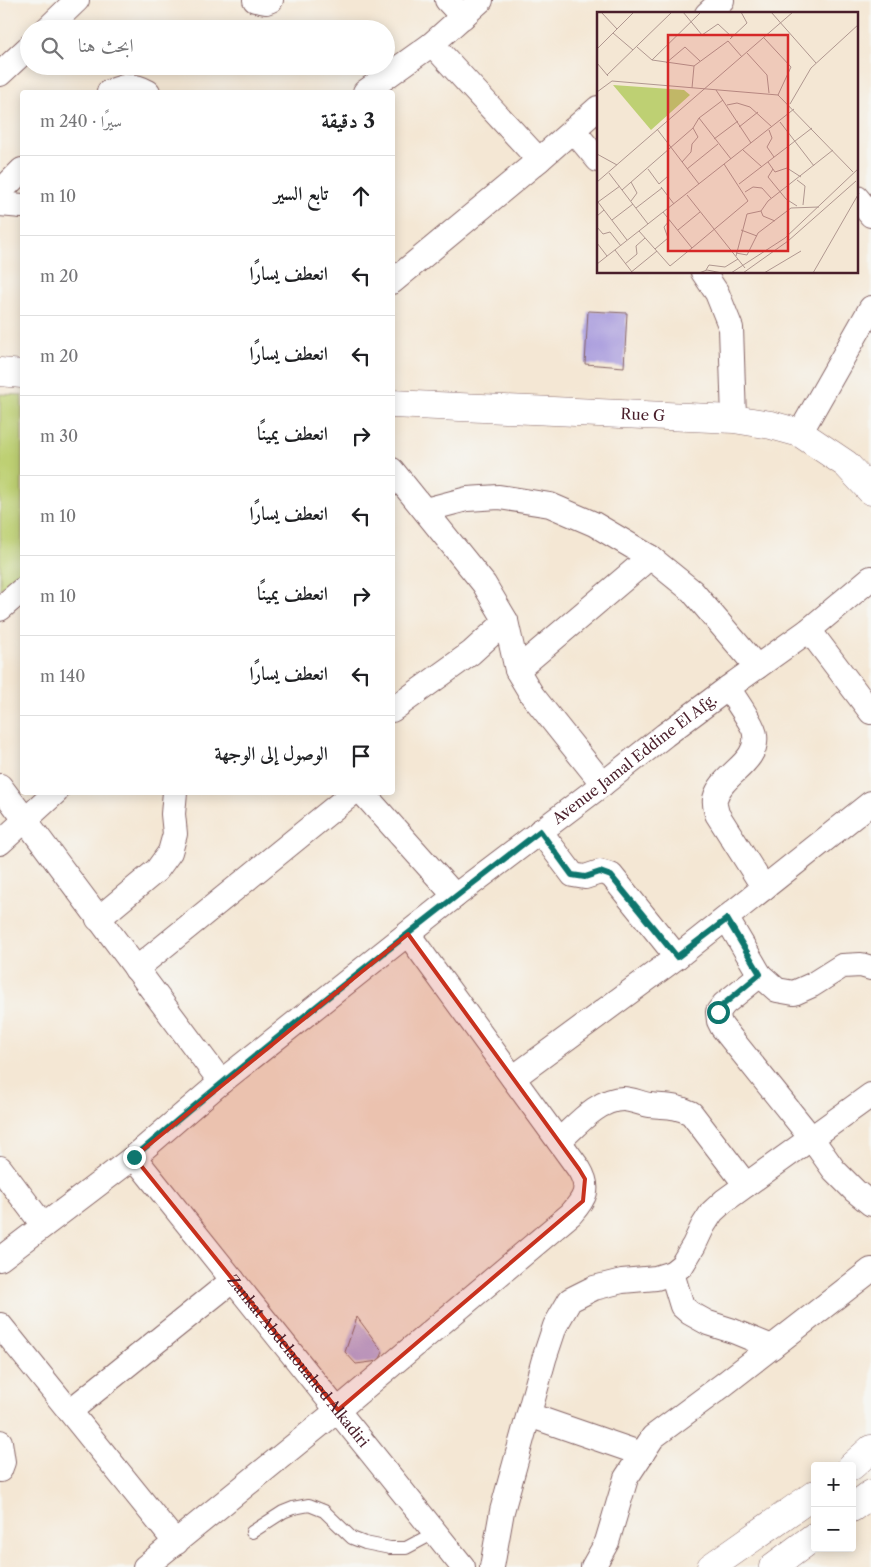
<!DOCTYPE html>
<html lang="ar">
<meta charset="utf-8">
<style>
:root{--surface:#fff;--page:#f2f2f2;--text:#202124;--muted:#757577;--line:#e0e0e0}
body{margin:0;font-family:"Libre Caslon Text",Amiri,serif;background:var(--page);color:var(--text);direction:rtl}
.controls{position:absolute;right:15px;bottom:15px;display:grid;overflow:hidden;border-radius:5px;box-shadow:0 2px 12px #0003}
.controls button{width:45px;height:45px;display:grid;place-items:center;padding:0;border:0;border-bottom:1px solid var(--line);background:var(--surface);color:var(--text);font:25px sans-serif}
.stop{position:absolute;width:15px;height:15px;margin:-11px;border:4px solid #0f766e;border-radius:50%;background:#fff}
.stop.end{background:#0f766e;border-color:#fff;box-shadow:0 1px 5px #0008}
.list{margin:0;padding:0;list-style:none}
h2{display:flex;justify-content:space-between;align-items:center;height:65px;margin:0;padding:0 20px;font-size:21px}
h2 small{font-size:16px;font-weight:400;color:var(--muted)}
.list li{display:grid;grid-template-columns:32px 1fr auto;gap:15px;align-items:center;box-sizing:border-box;height:80px;padding:0 20px;border-top:1px solid var(--line)}
.list b{display:block;font-size:19px;white-space:nowrap}
.list em{font-size:16px;font-style:normal;color:var(--muted)}
.icon{flex:none;width:28px;height:28px;fill:none;stroke:currentColor;stroke-width:2;stroke-linecap:round;stroke-linejoin:round}
.map{position:relative;flex:none;width:871px;height:1567px;overflow:hidden;direction:ltr}
.search{position:absolute;background:var(--surface);box-shadow:0 2px 12px #0003;left:20px;top:20px;width:375px;height:55px;display:flex;align-items:center;gap:12px;box-sizing:border-box;padding:0 18px;border-radius:28px;color:var(--muted);font-size:19px}
.panel{position:absolute;background:var(--surface);box-shadow:0 2px 12px #0003;left:20px;top:90px;width:375px;height:705px;border-radius:5px;direction:rtl}
.map>svg:first-child{display:block}
</style>
<div class="map">
<svg width="871" height="1567" viewBox="0 0 871 1567">
<rect width="100%" height="100%" fill="#f6f6f2"/>
<filter id="ink" filterUnits="userSpaceOnUse"><feTurbulence type="fractalNoise" baseFrequency=".02" numOctaves="2"/><feDisplacementMap in="SourceGraphic" scale="10" xChannelSelector="R" yChannelSelector="G"/><feConvolveMatrix kernelMatrix="1 2 1 2 8 2 1 2 1" color-interpolation-filters="sRGB"/></filter>
<filter id="wash" filterUnits="userSpaceOnUse"><feTurbulence type="fractalNoise" baseFrequency=".0096" numOctaves="4" result="noise"/><feDisplacementMap in="SourceGraphic" scale="20" xChannelSelector="R" yChannelSelector="G"/><feGaussianBlur stdDeviation="1.12" result="paint"/><feColorMatrix in="noise" values="0 0 0 0 0 0 0 0 0 0 0 0 0 0 0 0 0 1.4 0 .05"/><feComposite in="paint" operator="in"/></filter>
<g filter="url(#wash)">
<rect width="100%" height="100%" fill="#f4e7d4"/>
<!-- green -->
<polygon fill="#bed073" stroke="#84784f" points="0,394 22,395 22,569 0,590"/>
<g id="blocks">
<!-- building -->
<g fill="#a99bdd">
<polygon points="588,311 627,313 624,367 585,364"/>
<polygon points="357,1317 383,1352 379,1361 356,1364 345,1352"/>
</g>
</g>
</g>
<g filter="url(#ink)">
<use href="#blocks" fill-opacity="0" stroke="#866566" stroke-width="1"/>
<g fill="none" stroke-linecap="round" stroke-linejoin="round">
<!-- lane casing -->
<g stroke="#866566" stroke-width="14">
<polyline id="lane" points="252,1532 283,1512 293,1508 309,1505 324,1511 352,1538 365,1543 390,1548 406,1548 436,1532"/>
</g>
<!-- street casing -->
<g stroke="#866566" stroke-width="26">
<g id="street">
<polyline points="255,0 266,2 271,0"/>
<polyline points="447,0 463,17"/>
<polyline points="707,14 722,0"/>
<polyline points="47,29 77,0"/>
<polyline points="432,44 481,0"/>
<polyline points="0,74 29,47"/>
<path d="M109 92C125 85 133 84 148 92"/>
<polyline points="365,92 432,44 539,160"/>
<polyline points="573,130 598,160"/>
<polyline points="0,192 22,170"/>
<polyline points="857,198 871,215"/>
<polyline points="0,204 22,206"/>
<polyline points="703,272 717,293 731,328 734,419"/>
<polyline points="392,282 539,160 598,108"/>
<polyline points="800,433 871,308"/>
<polyline points="392,470 484,584 506,621 517,670 532,695 603,784"/>
<polyline points="425,510 467,499 499,497 550,505 594,524 650,557 692,591 757,667"/>
<polyline points="0,609 22,590"/>
<polyline points="809,630 871,712"/>
<polyline points="517,670 650,557"/>
<path d="M728 688C733 696 755 727 755 735 759 763 721 774 715 799 714 804 716 809 717 814L764 888"/>
<polyline points="392,710 471,653 506,621"/>
<polyline points="0,786 221,1082"/>
<polyline points="362,792 455,896"/>
<polyline points="540,831 573,875 585,877 600,872 611,875 677,957"/>
<polyline points="0,843 56,792"/>
<polyline points="98,919 157,870 170,852 175,834 173,814 175,792"/>
<polyline points="727,919 760,975 777,990 794,993 812,985 842,966 861,965 871,968"/>
<polyline points="136,969 354,792"/>
<polyline points="760,975 724,1004 718,1012 719,1021 722,1027 812,1139 834,1170 855,1191 871,1204"/>
<polyline points="513,1078 677,957 871,803"/>
<path d="M559 1141C577 1125 598 1099 623 1099 632 1099 641 1104 650 1105 667 1107 674 1105 691 1113L746 1185"/>
<path id="s1" d="M134 1157 463 1567"/>
<polyline points="0,1168 43,1225"/>
<path id="s2" d="M0 1259 134 1157 221 1082 455 896 603 784 665 735 736 682 809 630 871 578"/>
<polyline points="672,1273 682,1306 690,1313 708,1323 733,1331 772,1347"/>
<polyline points="0,1325 176,1543"/>
<polyline points="70,1411 233,1280"/>
<polyline points="529,1415 642,1454"/>
<polyline points="0,1442 3,1462 0,1470"/>
<path d="M145 1567 338 1410 571 1214C585 1198 591 1189 579 1169L408 934"/>
<polyline points="492,1567 502,1511 544,1359 555,1326 570,1300 594,1288 622,1281 656,1278 672,1273 682,1265 694,1245 703,1226 712,1212 724,1201 871,1095"/>
<polyline points="593,1567 607,1542 626,1478 653,1437 723,1385 871,1270"/>
</g>
</g>
<!-- secondary casing -->
<g stroke="#866566" stroke-width="29">
<g id="secondary">
<polyline points="0,372 22,374"/>
<path id="s3" d="M392 404 734 419 771 425 800 433 846 464 871 491"/>
<polyline points="852,1466 871,1449"/>
<polyline points="852,1508 871,1494"/>
<polyline points="711,1567 815,1494"/>
<polyline points="773,1567 815,1536"/>
</g>
</g>
<!-- lane -->
<use href="#lane" stroke="#fff" stroke-width="12"/>
<!-- street -->
<use href="#street" stroke="#fff" stroke-width="24"/>
<!-- secondary -->
<use href="#secondary" stroke="#fff" stroke-width="28"/>
</g>
</g>
<g fill="none" stroke-linecap="round" stroke-linejoin="round" filter="url(#ink)">
<!-- route -->
<path stroke="#0f766e" stroke-width="6" d="M134 1157C266 1044 403 937 540 831L572 875 585 877 600 872 611 876 677 957 727 919 760 974 724 1004 718 1012"/>
</g>
<!-- marked area -->
<path fill="#c8321e" fill-opacity="0.2" stroke="#c8321e" stroke-width="4" stroke-linejoin="round" d="M408 934 579 1169 585 1179 583 1201 338 1410 134 1157Z"/>
<g text-anchor="middle" stroke-width="4.5" stroke-linejoin="round" paint-order="stroke">
<!-- street labels -->
<g font-size="15" fill="#4a1f2b" stroke="#f6f6f2">
<text dy="5" stroke="none"><textPath href="#s3" startOffset="251">Rue G</textPath></text>
<text dy="5" stroke="none"><textPath href="#s2" startOffset="808">Avenue Jamal Eddine El Afg.</textPath></text>
<text dy="5" stroke="none"><textPath href="#s1" startOffset="262">Zankat Abdelaouahed Alkadiri</textPath></text>
</g>
</g>
<!-- overview -->
<g transform="translate(597 12)">
<rect width="261" height="261" fill="#f4e7d4"/>
<path d="M16 73 87 78 93 83 54 118Z" fill="#bed073"/>
<path fill="none" stroke="#b09790" stroke-width="1" d="M4 0 20 17M86 0 105 23 121 12 135 25M174 0 219 51M16 21 36 38M167 26 194 55 181 83M133 27 150 11 144 0M40 35 55 48 97 54M0 37 37 0M150 41 170 63 172 81M55 48 104 0M0 51 11 64M69 51 88 35 103 49M10 63 75 0M15 69 181 83 256 160M95 76 97 54 131 29 145 45M119 78 154 131M0 80 15 69M193 92 214 56 262 12M130 93 140 91 153 95 175 115M102 106 134 147M183 110 217 154M142 115 161 100M96 116 102 106 126 88M60 117 102 172M172 118 175 126 170 135 177 145M117 127 141 109M146 138 165 155M0 142 20 153M171 150 178 160 190 156 204 165M51 157 62 172 71 164M90 157 121 132M176 157 171 165 189 187 200 194M12 161 51 212M200 168 208 174 206 193M0 170 196 0M142 172 215 116M64 175 77 192M25 178 96 116 101 125 95 132 94 140 85 150M148 180 156 175 165 176 174 186M90 183 148 256M34 189 40 181 34 170M39 196 65 176M7 198 1 190 23 174M164 199 166 204 178 209M66 200 95 236M0 204 7 198 30 228M15 208 36 192M0 215 6 222 13 220 24 234M81 218 103 200M144 218 160 224M42 219 73 254 95 236 151 189 127 152M0 231 10 244M58 237 71 226 67 215 73 208M18 238 35 260M139 241 150 243 161 221 194 196 222 195M139 244 150 202 164 199 171 189 236 138M0 252 197 97M28 252 40 242 39 234 48 226M109 258 112 253 128 255 141 247M33 261 60 239M102 261 110 258 125 261M134 261 188 226 262 156M146 261 191 229 259 169M167 261 204 239M216 261 262 181"/>
<path fill="#d62828" fill-opacity="0.15" stroke="#d62828" stroke-width="2.5" d="M71 23H191V239H71Z"/>
<rect width="261" height="261" fill="none" stroke="#4a1f2b" stroke-width="2.5"/>
</g>
</svg>
<div class="controls">
<button>+</button>
<button>−</button>
</div>
<div class="stop" style="left:718px;top:1012px"></div>
<div class="stop end" style="left:134px;top:1157px"></div>
<div class="search"><svg class="icon" aria-label="search" viewBox="0 0 24 24"><circle cx="10" cy="10" r="6"/><path d="M15 15l6 6"/></svg>ابحث هنا</div>
<section class="panel">
<h2>3 دقيقة<small>سيرًا · 240 m</small></h2>
<ul class="list">
<li><svg class="icon" aria-label="ahead" viewBox="0 0 24 24"><path d="M12 20V5M6 11l6-6 6 6"/></svg><div><b>تابع السير</b></div><em>10 m</em></li>
<li><svg class="icon" aria-label="left" viewBox="0 0 24 24"><path d="M17 20v-9H6M10 6l-5 5 5 5"/></svg><div><b>انعطف يسارًا</b></div><em>20 m</em></li>
<li><svg class="icon" aria-label="left" viewBox="0 0 24 24"><path d="M17 20v-9H6M10 6l-5 5 5 5"/></svg><div><b>انعطف يسارًا</b></div><em>20 m</em></li>
<li><svg class="icon" aria-label="right" viewBox="0 0 24 24"><path d="M7 20v-9h11M14 6l5 5-5 5"/></svg><div><b>انعطف يمينًا</b></div><em>30 m</em></li>
<li><svg class="icon" aria-label="left" viewBox="0 0 24 24"><path d="M17 20v-9H6M10 6l-5 5 5 5"/></svg><div><b>انعطف يسارًا</b></div><em>10 m</em></li>
<li><svg class="icon" aria-label="right" viewBox="0 0 24 24"><path d="M7 20v-9h11M14 6l5 5-5 5"/></svg><div><b>انعطف يمينًا</b></div><em>10 m</em></li>
<li><svg class="icon" aria-label="left" viewBox="0 0 24 24"><path d="M17 20v-9H6M10 6l-5 5 5 5"/></svg><div><b>انعطف يسارًا</b></div><em>140 m</em></li>
<li><svg class="icon" aria-label="arrive" viewBox="0 0 24 24"><path d="M6 21V4h12l-3 4 3 4H6"/></svg><div><b>الوصول إلى الوجهة</b></div></li>
</ul>
</section>
</div>
